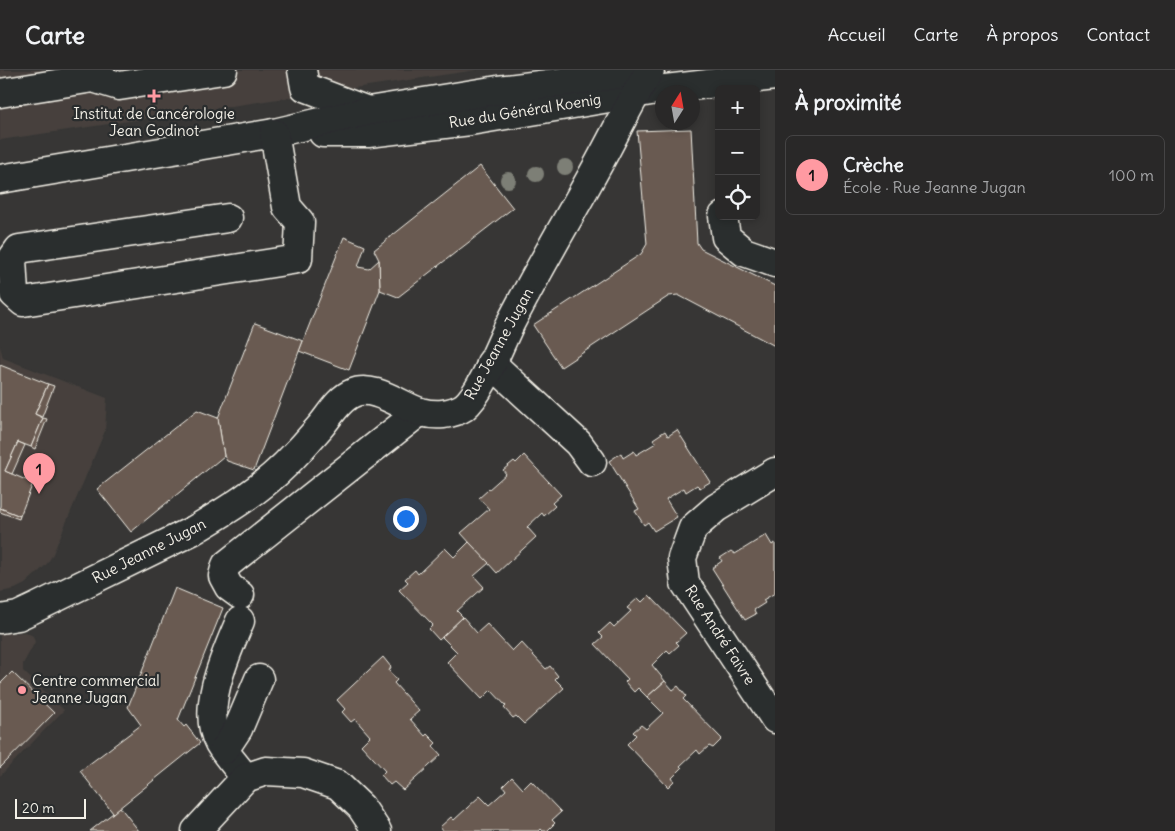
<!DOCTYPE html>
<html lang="fr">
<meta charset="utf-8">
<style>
:root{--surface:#292828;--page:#313030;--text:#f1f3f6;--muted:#a5a6a8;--line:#454445;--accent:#ff9aa2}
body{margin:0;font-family:Delius,sans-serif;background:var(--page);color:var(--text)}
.controls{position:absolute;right:15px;top:15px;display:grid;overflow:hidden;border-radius:8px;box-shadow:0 2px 8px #0003}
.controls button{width:45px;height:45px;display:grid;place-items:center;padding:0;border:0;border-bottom:1px solid var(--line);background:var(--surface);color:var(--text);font:25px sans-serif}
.compass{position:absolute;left:655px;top:15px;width:45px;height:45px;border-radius:50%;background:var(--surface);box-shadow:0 2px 8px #0003;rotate:11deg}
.scale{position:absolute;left:15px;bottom:12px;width:71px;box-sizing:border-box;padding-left:5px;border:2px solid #f4f1e8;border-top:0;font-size:14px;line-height:18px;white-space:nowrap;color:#f4f1e8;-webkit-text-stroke:4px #2a2d2e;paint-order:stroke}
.you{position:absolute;left:405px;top:448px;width:18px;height:18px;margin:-12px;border:4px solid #fff;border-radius:50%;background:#1a73e8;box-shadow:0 0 0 8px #1a73e833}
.badge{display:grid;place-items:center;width:32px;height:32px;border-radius:50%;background:var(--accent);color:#111;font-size:16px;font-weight:700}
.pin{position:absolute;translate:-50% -41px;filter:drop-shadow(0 1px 2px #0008)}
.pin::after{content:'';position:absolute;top:26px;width:18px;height:15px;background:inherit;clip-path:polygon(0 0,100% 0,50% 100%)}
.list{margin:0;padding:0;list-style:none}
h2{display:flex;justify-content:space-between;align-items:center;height:65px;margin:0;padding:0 20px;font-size:21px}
h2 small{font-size:16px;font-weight:400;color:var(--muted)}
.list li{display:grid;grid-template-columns:32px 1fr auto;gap:15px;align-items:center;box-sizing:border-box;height:80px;margin:0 10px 10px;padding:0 10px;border:1px solid var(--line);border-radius:8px}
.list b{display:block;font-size:19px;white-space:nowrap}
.list p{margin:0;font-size:16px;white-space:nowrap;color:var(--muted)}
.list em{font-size:16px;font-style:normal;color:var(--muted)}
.icon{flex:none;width:28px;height:28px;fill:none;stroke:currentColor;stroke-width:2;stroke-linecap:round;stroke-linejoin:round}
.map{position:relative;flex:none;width:775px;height:761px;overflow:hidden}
header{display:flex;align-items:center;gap:30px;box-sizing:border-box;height:70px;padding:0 25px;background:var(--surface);border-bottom:1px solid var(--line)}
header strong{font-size:24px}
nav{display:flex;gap:28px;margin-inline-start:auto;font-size:18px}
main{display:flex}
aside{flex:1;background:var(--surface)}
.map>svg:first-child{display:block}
</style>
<header>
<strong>Carte</strong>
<nav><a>Accueil</a><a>Carte</a><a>À propos</a><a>Contact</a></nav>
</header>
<main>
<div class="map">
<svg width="775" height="761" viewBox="0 0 775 761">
<rect width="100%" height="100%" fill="#373635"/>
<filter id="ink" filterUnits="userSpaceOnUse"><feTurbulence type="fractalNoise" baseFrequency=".02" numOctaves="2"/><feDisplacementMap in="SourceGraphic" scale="10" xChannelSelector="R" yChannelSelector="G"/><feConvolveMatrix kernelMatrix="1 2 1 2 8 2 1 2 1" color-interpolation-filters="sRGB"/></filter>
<g filter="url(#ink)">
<!-- built -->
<g fill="#46413d">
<polygon points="0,0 477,0 0,70"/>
<polygon points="0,276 3,288 107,328 105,361 52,486 46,495 25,514 15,519 0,522"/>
<polygon points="25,562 33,566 35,572 23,594 23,601 64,640 0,706 0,564"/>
</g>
<!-- building -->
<g fill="#695a51" stroke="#f4f1e8">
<polygon points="691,59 697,173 701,179 775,216 775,276 678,225 669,226 561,297 533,255 641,184 647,174 637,61"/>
<polygon points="480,96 513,138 398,227 380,220 379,190 374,180"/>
<polygon points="344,167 365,176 358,197 369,199 379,190 380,220 349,300 299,281"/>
<polygon points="255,253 303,271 254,400 227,391 224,386 218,348"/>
<polygon points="0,295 48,314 35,344 43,348 31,377 18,372 5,401 33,413 20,446 0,438"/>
<polygon points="48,314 54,316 42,347 35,344"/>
<polygon points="197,340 218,348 224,386 131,462 97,419"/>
<polygon points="43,348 47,349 35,379 31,377"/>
<polygon points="677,360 710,412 700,418 697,415 686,422 684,418 666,429 677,447 654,461 648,452 644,455 635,441 639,439 609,391 621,383 623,388 634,381 636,385 656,373 653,369 665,361 668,366"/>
<polygon points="18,372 25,375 12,404 5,401"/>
<polygon points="524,385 561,425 552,433 555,436 544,446 542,443 527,457 536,467 497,503 461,463 489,439 479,428 506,404 503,400 514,391 516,393"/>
<polygon points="0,438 20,446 19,449 0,442"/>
<polygon points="766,465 772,475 775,473 775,523 763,530 765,533 754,540 756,544 745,550 712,498 722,491 720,488 731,481 735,484"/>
<polygon points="469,472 489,493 474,506 484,517 457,541 463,547 439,570 429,559 433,555 399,520 408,512 405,509 415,500 418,504 445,478 454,487"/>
<polygon points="175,518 223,538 178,650 184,657 186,655 200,673 113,743 80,701 141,655 128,637"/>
<polygon points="649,525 686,563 676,572 679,575 670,583 667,580 652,595 665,611 647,627 638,618 634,622 625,612 628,609 595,574 603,567 599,563 610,553 614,557 631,541 627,538 638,528 642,532"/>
<polygon points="463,547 477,563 487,554 512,581 521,572 546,599 550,596 558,606 555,609 564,618 524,654 516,646 513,648 504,638 506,636 491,620 482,629 447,592 457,582 442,567"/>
<polygon points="383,587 391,597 389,601 397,610 394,613 419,641 410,649 425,666 427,664 436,673 433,676 441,685 403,720 394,712 390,715 381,705 385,701 361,675 370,666 355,649 351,652 342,642 345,639 337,630"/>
<polygon points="12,602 54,643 0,698 0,614"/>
<polygon points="665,611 673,620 678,616 686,626 683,629 722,669 713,678 709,676 700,684 697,680 680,696 682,698 672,708 674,711 668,717 627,674 636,665 633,662 641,655 646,659 663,643 647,627"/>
<polygon points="512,707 523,719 531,711 561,742 552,750 555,753 547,761 543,761 541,759 539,761 443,761 440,757 451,747 454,750 480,726 489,735 506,720 503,716"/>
<polygon points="120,737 139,761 90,761 113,743"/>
</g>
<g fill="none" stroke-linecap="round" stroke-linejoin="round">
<!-- minor casing -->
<g stroke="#f4f1e8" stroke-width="31">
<g id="minor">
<polyline points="302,0 305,17 368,41"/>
<polyline points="0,23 93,8 119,16 223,0"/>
<polyline points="323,63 368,63 470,51 657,20 775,6"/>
<polyline points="0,109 274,63 368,41 498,20 595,8 643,0"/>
<polyline points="723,146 726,167 744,182 775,193"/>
<polyline points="228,148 19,179 12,189 14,224 23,232 298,189 300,152 287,137 274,63"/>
<polyline points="491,293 578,373 592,392"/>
<polyline points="775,402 716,438 693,458 682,488 685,513 775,649"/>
<polyline points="240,525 229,517 223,506 226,495 419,342"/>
<path d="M0 549 18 546 35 538 194 460C226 441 259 421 286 394 297 383 308 371 319 358 329 347 338 329 353 323 373 314 401 336 420 342 428 344 435 345 443 344 450 343 458 341 464 337 482 323 500 273 511 252 539 198 570 146 599 93 616 62 631 30 650 0"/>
<path d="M240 551C226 584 200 639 219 673 226 685 237 696 245 708"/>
<polyline points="224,680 238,659 259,609"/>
<polyline points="196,761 245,708 266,701 303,703 338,715 361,737 377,761"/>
</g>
</g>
<!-- minor -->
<use href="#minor" stroke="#2a2d2e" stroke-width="28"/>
</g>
<!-- trees -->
<g fill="#7d7f76">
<circle cx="565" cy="97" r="8"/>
<circle cx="536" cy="104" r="8"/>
<circle cx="508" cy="110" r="8"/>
</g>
</g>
<!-- markers -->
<g fill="#ff9aa2" stroke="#2a2d2e" stroke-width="2">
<path d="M151.5 18.5h5v5h5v5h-5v5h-5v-5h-5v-5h5z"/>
<circle cx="22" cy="620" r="5"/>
</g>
<g text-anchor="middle" stroke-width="4.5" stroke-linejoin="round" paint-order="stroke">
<!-- street labels -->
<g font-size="15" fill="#f4f1e8" stroke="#2a2d2e">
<text transform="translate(525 41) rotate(-9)" y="5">Rue du Général Koenig</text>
<text transform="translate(499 274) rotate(-61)" y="5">Rue Jeanne Jugan</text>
<text transform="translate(149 481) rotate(-27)" y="5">Rue Jeanne Jugan</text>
<text transform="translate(720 565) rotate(57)" y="5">Rue André Faivre</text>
</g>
<!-- poi labels -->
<g font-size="15" fill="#f4f1e8" stroke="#2a2d2e">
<text x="154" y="49">Institut de Cancérologie<tspan x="154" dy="17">Jean Godinot</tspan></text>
<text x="32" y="616" text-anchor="start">Centre commercial<tspan x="32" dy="17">Jeanne Jugan</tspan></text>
</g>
</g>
</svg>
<div class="controls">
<button>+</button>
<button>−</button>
<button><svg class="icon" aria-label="locate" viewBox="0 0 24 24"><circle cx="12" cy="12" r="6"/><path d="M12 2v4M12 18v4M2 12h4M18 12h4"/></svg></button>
</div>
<svg class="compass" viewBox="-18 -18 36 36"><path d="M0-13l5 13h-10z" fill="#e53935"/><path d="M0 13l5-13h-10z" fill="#a5a6a8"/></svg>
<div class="scale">20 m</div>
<div class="you"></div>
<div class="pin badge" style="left:39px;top:424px">1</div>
</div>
<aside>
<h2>À proximité<small></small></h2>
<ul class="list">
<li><span class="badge">1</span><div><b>Crèche</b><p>École · Rue Jeanne Jugan</p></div><em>100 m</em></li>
</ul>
</aside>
</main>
